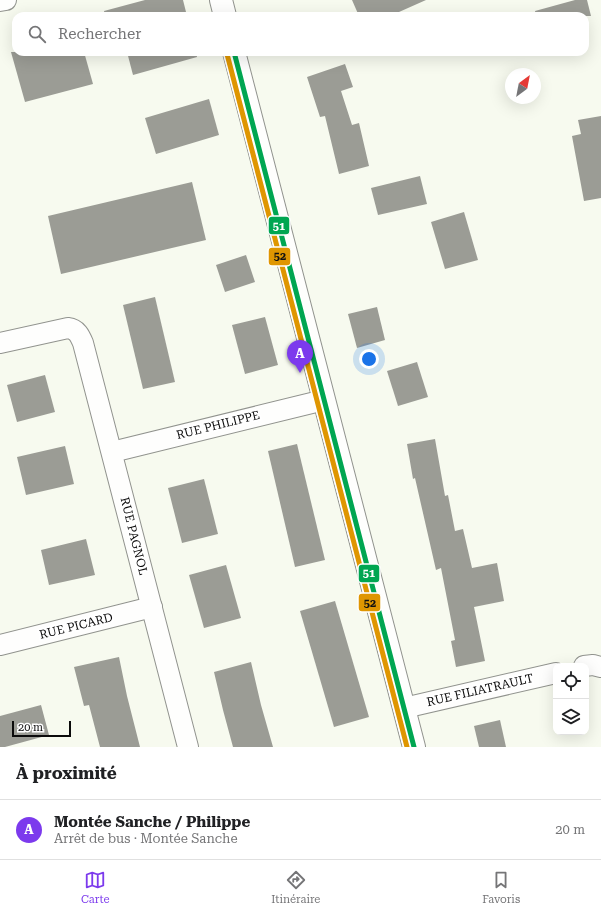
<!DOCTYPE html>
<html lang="fr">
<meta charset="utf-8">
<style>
:root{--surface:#fff;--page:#f6f6f6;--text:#202124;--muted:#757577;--line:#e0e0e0;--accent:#7c3aed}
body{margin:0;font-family:"Roboto Serif",serif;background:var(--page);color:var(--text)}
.controls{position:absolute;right:12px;bottom:12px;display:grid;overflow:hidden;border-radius:8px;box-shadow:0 4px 16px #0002}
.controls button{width:36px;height:36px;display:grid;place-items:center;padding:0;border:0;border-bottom:1px solid var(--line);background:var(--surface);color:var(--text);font:20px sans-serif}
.compass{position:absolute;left:505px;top:68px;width:36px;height:36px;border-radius:50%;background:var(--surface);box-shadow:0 4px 16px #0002;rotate:32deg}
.scale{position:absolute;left:12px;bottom:10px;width:59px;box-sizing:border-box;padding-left:4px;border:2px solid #0b0b0b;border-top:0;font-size:11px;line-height:14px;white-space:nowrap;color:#0b0b0b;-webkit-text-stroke:3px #fff;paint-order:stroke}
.you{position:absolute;left:369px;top:359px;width:14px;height:14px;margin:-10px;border:3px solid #fff;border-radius:50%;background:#1a73e8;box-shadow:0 0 0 6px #1a73e833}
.badge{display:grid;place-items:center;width:26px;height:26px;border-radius:50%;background:var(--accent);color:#fff;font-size:13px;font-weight:700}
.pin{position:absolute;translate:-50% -33px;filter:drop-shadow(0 1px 2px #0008)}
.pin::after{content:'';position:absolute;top:21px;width:14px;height:12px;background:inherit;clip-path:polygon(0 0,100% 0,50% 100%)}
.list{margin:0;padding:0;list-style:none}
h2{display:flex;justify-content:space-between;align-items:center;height:52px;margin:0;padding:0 16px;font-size:17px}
h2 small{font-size:13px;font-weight:400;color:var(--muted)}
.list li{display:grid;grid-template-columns:26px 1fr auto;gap:12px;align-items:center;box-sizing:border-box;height:60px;padding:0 16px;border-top:1px solid var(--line)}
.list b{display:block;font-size:15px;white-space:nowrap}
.list p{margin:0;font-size:13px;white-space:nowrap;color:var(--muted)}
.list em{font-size:13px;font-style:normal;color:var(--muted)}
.icon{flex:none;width:22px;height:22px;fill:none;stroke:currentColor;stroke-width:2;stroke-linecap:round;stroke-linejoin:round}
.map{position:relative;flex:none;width:601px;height:747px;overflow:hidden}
.search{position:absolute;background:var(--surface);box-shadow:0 4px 16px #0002;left:12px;right:12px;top:12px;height:44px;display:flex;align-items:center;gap:10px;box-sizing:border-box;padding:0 14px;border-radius:12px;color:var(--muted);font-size:15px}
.sheet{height:112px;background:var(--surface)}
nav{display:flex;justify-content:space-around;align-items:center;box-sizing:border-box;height:56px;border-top:1px solid var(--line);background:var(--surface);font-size:11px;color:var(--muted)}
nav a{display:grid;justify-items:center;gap:2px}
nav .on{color:var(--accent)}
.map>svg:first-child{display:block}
</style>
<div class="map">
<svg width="601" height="747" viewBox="0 0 601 747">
<rect width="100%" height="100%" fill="#f7faef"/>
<!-- building -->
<g fill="#9b9c95">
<polygon points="145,0 183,0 187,16 105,16 104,11"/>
<polygon points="352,0 426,0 390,16 359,16"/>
<polygon points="575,0 587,0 591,16 536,16 535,11"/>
<polygon points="11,52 84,52 93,84 25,102"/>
<polygon points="127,52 196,52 197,57 133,75"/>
<polygon points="345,64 353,87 341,91 352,125 359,123 369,166 339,174 325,116 320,117 307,77"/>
<polygon points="209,99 219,135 156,154 145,118"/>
<polygon points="601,116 601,198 584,201 572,136 581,134 578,120"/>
<polygon points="420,176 427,204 378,215 371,188"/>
<polygon points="192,182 206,240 61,274 48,216"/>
<polygon points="464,212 478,260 445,269 431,222"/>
<polygon points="246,255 255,282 225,292 216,265"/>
<polygon points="155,297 175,382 143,389 123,305"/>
<polygon points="377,307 385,340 357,348 348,314"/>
<polygon points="265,317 278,365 245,374 232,325"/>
<polygon points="417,362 428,397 398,406 387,371"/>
<polygon points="45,375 55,412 17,422 7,385"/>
<polygon points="435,439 445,496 448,495 455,531 463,529 472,568 497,563 504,601 474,607 485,661 456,667 451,641 455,640 441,568 436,570 415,478 413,479 407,444"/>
<polygon points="297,444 325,560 295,567 268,451"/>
<polygon points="65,446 74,484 26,495 17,457"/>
<polygon points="204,479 218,534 182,543 168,488"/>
<polygon points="86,539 95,575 49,585 41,550"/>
<polygon points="226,565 241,618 204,628 189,575"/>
<polygon points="335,601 369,717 334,727 300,611"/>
<polygon points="119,657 127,696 140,747 100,747 89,705 84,706 74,667"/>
<polygon points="251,662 261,705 273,747 233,747 223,710 214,672"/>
<polygon points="41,705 49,735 5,747 0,747 0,716"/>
<polygon points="500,720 506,747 479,747 474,726"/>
</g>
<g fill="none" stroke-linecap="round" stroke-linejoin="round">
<!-- minor casing -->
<g stroke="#91938e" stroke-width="22">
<g id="minor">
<polyline points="0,1 6,0"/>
<path d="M0 343 68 328C77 329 80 336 83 343L188 747"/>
<polyline points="112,452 324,400"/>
<polyline points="0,645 152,607"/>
<polyline points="584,666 593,665 601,667"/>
<polyline points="404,708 556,673"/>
</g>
</g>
<!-- tertiary casing -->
<g stroke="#91938e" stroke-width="24">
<g id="tertiary">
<polyline points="221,0 225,16"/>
<polyline points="234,52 414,747"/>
</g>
</g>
<!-- minor -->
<use href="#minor" stroke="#fefefd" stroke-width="20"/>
<!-- tertiary -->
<use href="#tertiary" stroke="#fefefd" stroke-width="22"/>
<!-- bus-1 casing -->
<g stroke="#fff" stroke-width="8">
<polyline id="bus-1" points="234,52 414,747"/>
</g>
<!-- bus-2 casing -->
<g stroke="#fff" stroke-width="8">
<polyline id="bus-2" points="227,54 407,747"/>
</g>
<!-- bus-1 -->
<use href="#bus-1" stroke="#00a651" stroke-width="5"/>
<!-- bus-2 -->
<use href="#bus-2" stroke="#df9601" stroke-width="5"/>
</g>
<g text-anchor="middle" stroke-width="4" stroke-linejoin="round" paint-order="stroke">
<!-- street labels -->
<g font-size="12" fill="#0b0b0b" stroke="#fff">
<text transform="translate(218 425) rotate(-14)" y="4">RUE PHILIPPE</text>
<text transform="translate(134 536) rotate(76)" y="4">RUE PAGNOL</text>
<text transform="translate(76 626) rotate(-14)" y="4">RUE PICARD</text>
<text transform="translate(480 690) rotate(-13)" y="4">RUE FILIATRAULT</text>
</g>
</g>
<g stroke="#fff" stroke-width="1.5">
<rect x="268" y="216" width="22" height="19" rx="4" fill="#00a651"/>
<rect x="268" y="247" width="23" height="19" rx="4" fill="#df9601"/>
<rect x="358" y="564" width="22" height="19" rx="4" fill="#00a651"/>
<rect x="358" y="593" width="23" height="19" rx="4" fill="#df9601"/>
</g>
<g font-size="11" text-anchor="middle" font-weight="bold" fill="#fff">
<text x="279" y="230">51</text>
<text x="369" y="577">51</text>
</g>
<g font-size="11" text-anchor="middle" font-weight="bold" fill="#111">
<text x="280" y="260">52</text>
<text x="370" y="607">52</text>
</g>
</svg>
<div class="controls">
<button><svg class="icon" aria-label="locate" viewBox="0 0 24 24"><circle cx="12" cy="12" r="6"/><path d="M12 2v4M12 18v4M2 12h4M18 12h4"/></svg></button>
<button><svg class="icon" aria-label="layers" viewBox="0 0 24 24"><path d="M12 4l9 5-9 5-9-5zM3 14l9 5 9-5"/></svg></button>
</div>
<svg class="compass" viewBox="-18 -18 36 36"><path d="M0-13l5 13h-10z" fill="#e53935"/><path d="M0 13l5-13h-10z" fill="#757577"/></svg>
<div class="scale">20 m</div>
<div class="you"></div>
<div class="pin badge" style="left:300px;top:373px">A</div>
<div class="search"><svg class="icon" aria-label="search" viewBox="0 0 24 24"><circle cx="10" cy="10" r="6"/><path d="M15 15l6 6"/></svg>Rechercher</div>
</div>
<section class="sheet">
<h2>À proximité<small></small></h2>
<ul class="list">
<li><span class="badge">A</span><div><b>Montée Sanche / Philippe</b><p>Arrêt de bus · Montée Sanche</p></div><em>20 m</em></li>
</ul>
</section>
<nav>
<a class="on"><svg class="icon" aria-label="map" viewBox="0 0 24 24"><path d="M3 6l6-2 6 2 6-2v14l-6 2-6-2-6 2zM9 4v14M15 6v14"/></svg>Carte</a>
<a><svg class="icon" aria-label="directions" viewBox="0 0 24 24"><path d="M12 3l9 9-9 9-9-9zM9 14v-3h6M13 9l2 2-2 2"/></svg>Itinéraire</a>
<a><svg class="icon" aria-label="saved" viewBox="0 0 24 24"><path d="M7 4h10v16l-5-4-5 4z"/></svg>Favoris</a>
</nav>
